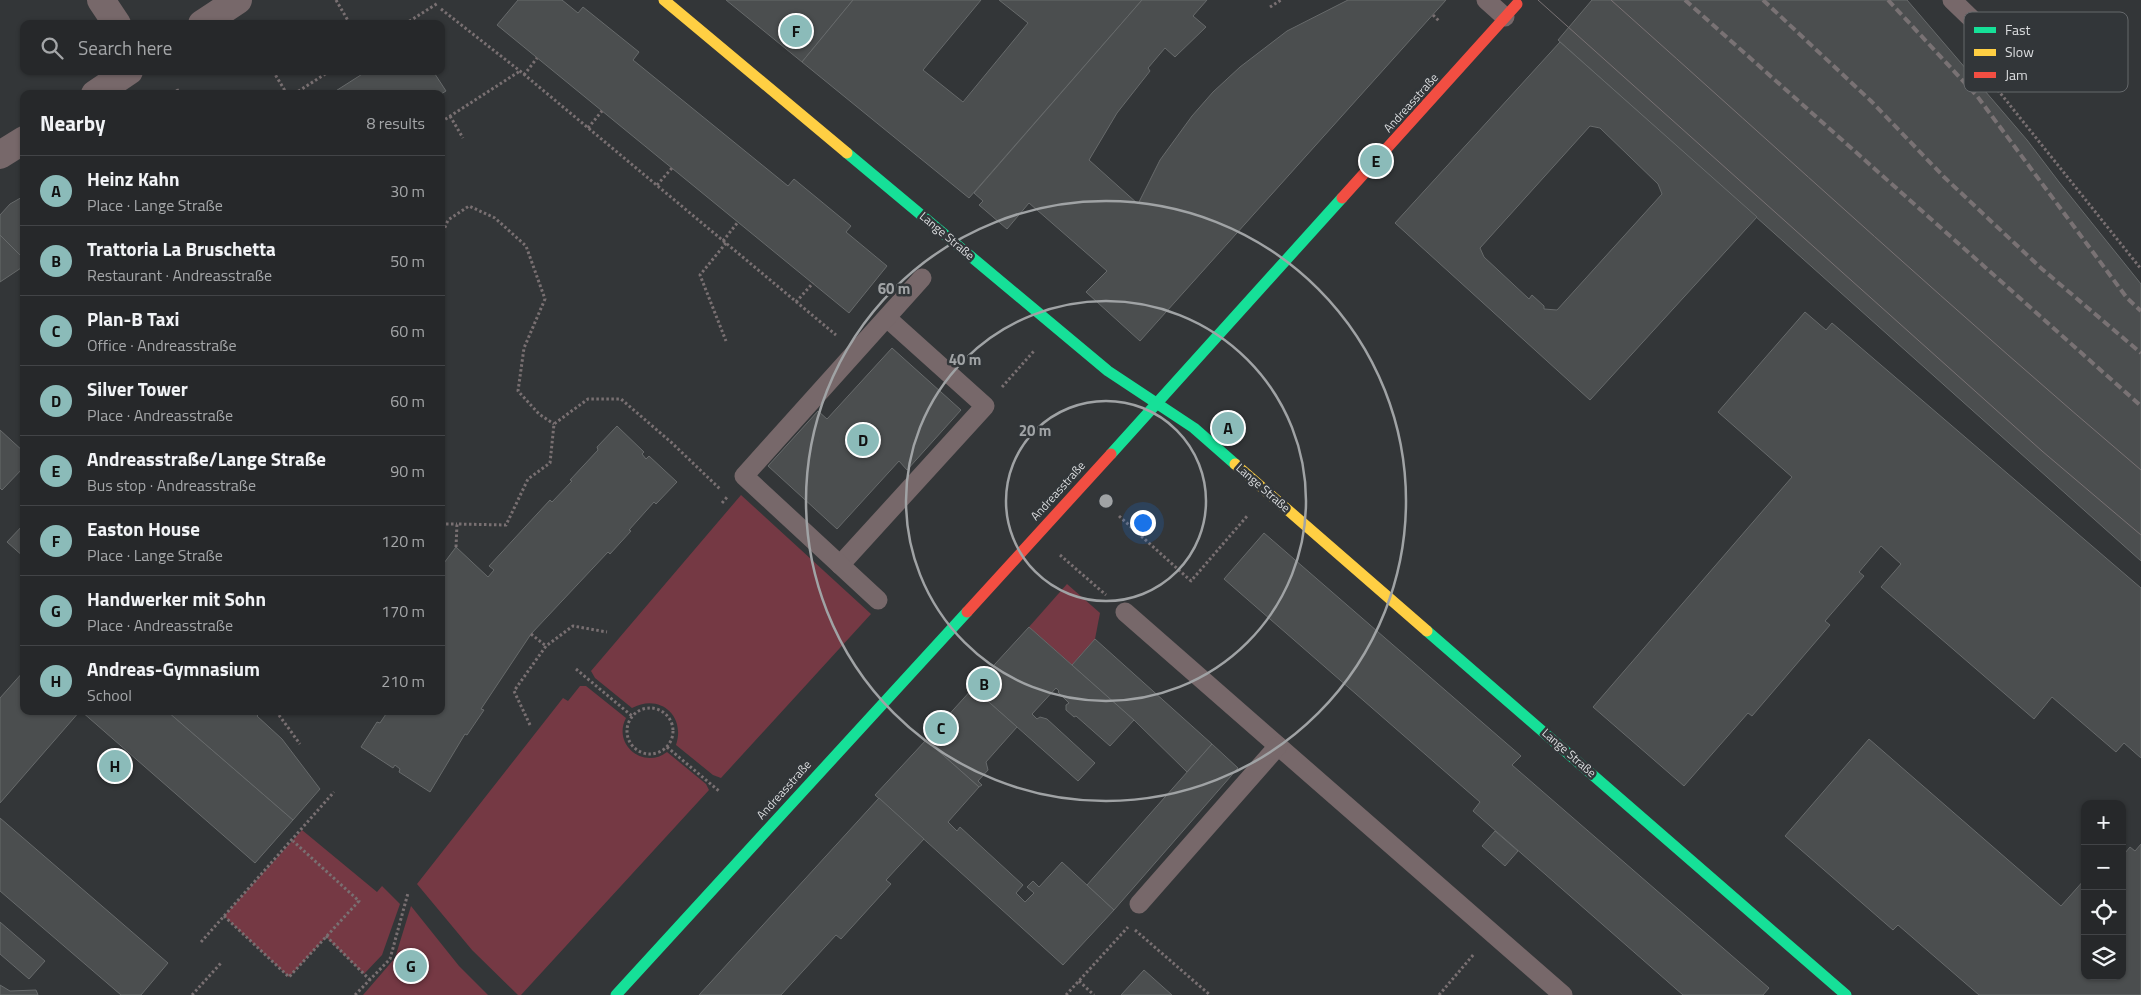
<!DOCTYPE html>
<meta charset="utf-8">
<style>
:root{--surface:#26282a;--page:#2e3032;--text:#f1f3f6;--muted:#a4a6a8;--line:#424447;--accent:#8bbbb9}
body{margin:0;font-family:"Titillium Web",sans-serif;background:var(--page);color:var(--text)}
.controls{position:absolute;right:15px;bottom:15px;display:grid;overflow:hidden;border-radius:10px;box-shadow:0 1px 4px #0004}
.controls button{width:45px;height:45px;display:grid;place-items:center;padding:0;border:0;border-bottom:1px solid var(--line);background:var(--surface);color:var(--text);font:25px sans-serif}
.you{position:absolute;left:1142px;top:522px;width:18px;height:18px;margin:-12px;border:4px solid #fff;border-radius:50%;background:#1a73e8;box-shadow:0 0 0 8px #1a73e833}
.badge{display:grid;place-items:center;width:32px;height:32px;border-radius:50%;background:var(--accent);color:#111;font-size:16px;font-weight:700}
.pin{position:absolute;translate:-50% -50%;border:2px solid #fff;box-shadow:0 1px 5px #0006}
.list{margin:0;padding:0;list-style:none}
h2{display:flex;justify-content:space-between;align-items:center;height:65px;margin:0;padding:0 20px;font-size:21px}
h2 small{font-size:16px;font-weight:400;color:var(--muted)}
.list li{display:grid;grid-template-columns:32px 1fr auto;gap:15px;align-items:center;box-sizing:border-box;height:70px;padding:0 20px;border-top:1px solid var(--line)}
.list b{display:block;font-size:19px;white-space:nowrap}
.list p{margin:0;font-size:16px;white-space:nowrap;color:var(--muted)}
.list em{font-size:16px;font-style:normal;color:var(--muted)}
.icon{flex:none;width:28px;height:28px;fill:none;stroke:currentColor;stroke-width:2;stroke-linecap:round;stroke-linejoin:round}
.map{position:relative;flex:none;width:2141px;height:995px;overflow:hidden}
.search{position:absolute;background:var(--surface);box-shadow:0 1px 4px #0004;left:20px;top:20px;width:425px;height:55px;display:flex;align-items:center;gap:12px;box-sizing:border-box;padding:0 18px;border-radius:10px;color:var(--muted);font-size:19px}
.panel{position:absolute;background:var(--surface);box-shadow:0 1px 4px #0004;left:20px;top:90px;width:425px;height:625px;border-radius:10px}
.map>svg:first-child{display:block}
</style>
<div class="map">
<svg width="2141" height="995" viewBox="0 0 2141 995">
<rect width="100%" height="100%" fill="#333638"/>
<!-- green -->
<g fill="#753944">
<path d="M741 495 871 614 721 778 713 775 676 745C686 715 659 693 632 708L595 678 591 671Z"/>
<polygon points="1067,584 1100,613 1095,639 1072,665 1029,627"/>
<path d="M580 686H586L626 718C612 745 644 770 667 752L706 784 709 790 521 995H518L472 950 417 884 563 698 568 701Z"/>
<polygon points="302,830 377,892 382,886 400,904 382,955 364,974 326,937 289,977 224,916"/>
<polygon points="411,906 459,966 488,995 363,995 395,958"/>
</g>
<!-- building -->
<g fill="#4b4e4f" stroke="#676a6b" fill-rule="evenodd">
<polygon points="518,0 562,0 578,13 583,7 639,52 633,60 788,186 794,179 851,226 846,232 887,266 849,313 497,25"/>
<polygon points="726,0 853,0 802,62"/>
<polygon points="853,0 981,0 923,70 963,102 1028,23 999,0 1142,0 969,198 802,62"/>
<polygon points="1142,0 1207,0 1193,16 1206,27 1175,57 1165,48 1148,68 1150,71 1117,113 1089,160 1138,204 1160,160 1192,116 1213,92 1240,67 1287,31 1348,0 1446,0 1140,341 1086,292 1107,271 1029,203 1007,229 979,205 983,201 974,193"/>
<polygon points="1592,0 1907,0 2027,140 2059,182 2141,284 2141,561 1558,40"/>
<path d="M1560 42 1757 217 1590 400 1395 223ZM1590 126 1600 128 1658 184 1662 194 1557 310 1544 309V306L1532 295 1529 299 1484 257 1480 248Z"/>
<polygon points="367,71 433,71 446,91 441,94 331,94"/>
<polygon points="24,196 24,259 0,235 0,215 10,204"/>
<polygon points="0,235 24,259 24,266 0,282"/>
<polygon points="1805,312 1826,330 1832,323 2141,588 2141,758 2124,743 2116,752 2052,697 2034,719 1881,587 1901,564 1881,546 1859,572 1864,576 1825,621 1830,625 1752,716 1748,713 1684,786 1593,707 1792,477 1718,412"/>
<polygon points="892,348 961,410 907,470 899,461 837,529 768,466 818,411 827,419"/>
<polygon points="617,426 644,452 642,454 646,459 649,456 677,482 656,504 654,502 629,530 631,531 610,554 608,552 531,634 481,709 484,710 467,735 465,734 430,792 399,772 400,769 395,765 393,768 361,747 377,722 380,723 388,711 441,711 441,567 456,547 488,577 494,570 489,566 550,500 552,502 572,481 570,480 598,450 597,447"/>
<polygon points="0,430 24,452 24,467 2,490 0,488"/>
<polygon points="24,524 24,557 7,542"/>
<polygon points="1264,533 1521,756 1512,765 1769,988 1763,995 1683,995 1473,811 1480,802 1224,579"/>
<polygon points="1029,627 1134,720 1110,746 1076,716 1074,717 1066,710 1066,705 1069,703 1058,692 1059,691 1056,688 1032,714 1037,719 1040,717 1047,719 1095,763 1078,781 973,688"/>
<polygon points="1095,639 1212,744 1187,772 1134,720 1072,665"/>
<polygon points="24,671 24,711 80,711 0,803 0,698"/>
<polygon points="973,688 1017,727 986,762 988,770 978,781 982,785 979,787 926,740"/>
<polygon points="81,711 167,711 293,820 255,863"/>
<polygon points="167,711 257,711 260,713 257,716 282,739 320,789 293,820"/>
<polygon points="1869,739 2061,906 2085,879 2085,976 2122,976 2122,851 2125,853 2130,847 2135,851 2141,844 2141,995 1979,995 1898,925 1893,930 1785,836"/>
<polygon points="926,740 979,787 948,822 957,831 960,827 1023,885 1016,893 1025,902 1034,893 1027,887 1033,881 1039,887 1062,862 1114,910 1063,965 875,795"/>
<polygon points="1212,744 1238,768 1114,910 1087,885"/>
<polygon points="879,798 924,839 886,880 891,884 841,939 836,935 781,995 699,995"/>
<polygon points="0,818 168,963 141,995 121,995 0,891"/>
<polygon points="1495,831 1518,851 1505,866 1482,846"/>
<polygon points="0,922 45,961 29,979 0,954"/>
<polygon points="1144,970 1172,995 1121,995"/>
<polygon points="0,985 10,991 36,990 38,995 0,995"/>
</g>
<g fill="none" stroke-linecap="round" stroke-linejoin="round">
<!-- path -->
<g stroke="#797072" stroke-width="3" stroke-dasharray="2.5 2.5" stroke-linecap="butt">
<polyline points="336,0 350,24"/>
<polyline points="1270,7 1281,0"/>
<polyline points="441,9 520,71 836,335"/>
<polyline points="1433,15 1440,22"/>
<polyline points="405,24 438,3"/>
<polyline points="1977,52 1977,64 2141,269"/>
<polyline points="273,71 287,94"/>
<polyline points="524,75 537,58"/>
<polyline points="177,89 179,94"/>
<polyline points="294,94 330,71"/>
<polyline points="450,116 463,138"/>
<polyline points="441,122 520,71"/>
<polyline points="588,128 602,111"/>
<polyline points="657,185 672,168"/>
<polyline points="441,237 448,220 469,206 495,218 526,246 545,299 524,348 518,391 539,414 554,424"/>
<polyline points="723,241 738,222"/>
<polyline points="726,243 700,275 726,341"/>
<polyline points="796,302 813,283"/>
<polyline points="1002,387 1034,351"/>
<polyline points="722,503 728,496"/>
<polyline points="1119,516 1191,581 1248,515"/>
<polyline points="441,524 457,524"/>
<polyline points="456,547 457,524 506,525 528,479 550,463 554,424 588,399 621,399 672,443 720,489"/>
<polyline points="1060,555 1106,595"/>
<polyline points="531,634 546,646"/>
<polyline points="576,669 632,716"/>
<circle cx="650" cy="731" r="23"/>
<polyline points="276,711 300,744"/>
<polyline points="530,725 514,691 546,646 573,626 607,632"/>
<polyline points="667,747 719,791"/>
<polyline points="224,916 289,977 359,901 293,841"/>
<polyline points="1135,930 1210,995"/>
<polyline points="326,936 370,980"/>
<polyline points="201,942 334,792"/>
<polyline points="1079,981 1094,995"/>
<polyline points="192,995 221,963"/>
<polyline points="355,995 390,959 408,893"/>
<polyline points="1066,995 1128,927"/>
<polyline points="1439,995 1474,954"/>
</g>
<!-- lane -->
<g stroke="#77686a" stroke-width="19">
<polyline points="1486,0 1505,17"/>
<polyline points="1952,0 1979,26"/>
<polyline points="840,565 985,406 887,318"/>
<polyline points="878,600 744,476 922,278"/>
<polyline points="1125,612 1563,995"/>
<polyline points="1139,904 1278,746"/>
</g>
<!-- street -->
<g stroke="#77686a" stroke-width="28">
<polyline points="101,0 117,24"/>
<polyline points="202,24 238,0"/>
<polyline points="95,94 129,71"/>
<polyline points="0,155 24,140"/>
</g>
<!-- fast -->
<g stroke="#16e098" stroke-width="11">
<polyline points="847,153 1108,371 1194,428 1235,464"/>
<polyline points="1111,454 1342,198"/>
<polyline points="1427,631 1846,995"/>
<polyline points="616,995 967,612"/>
</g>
<!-- slow -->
<g stroke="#ffcf43" stroke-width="11">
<polyline points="664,0 847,153"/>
<polyline points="1235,464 1427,631"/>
</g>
<!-- jam -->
<g stroke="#f24e42" stroke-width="11">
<polyline points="1342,198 1517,4"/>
<polyline points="967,612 1111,454"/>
</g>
<!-- tram -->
<g stroke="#797274" stroke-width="1">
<polyline points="1538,0 2042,451 2141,535"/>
<path d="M1611 0C1787 157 1961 317 2141 470"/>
</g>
<!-- rail -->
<g stroke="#797274" stroke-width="4" stroke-dasharray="8 4" stroke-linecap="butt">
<polyline points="1685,0 2141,406"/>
<polyline points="1763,0 1871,101 1944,177 2042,269 2141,353"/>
<polyline points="1888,0 1977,96 2127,298 2141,311"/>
</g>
</g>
<!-- distance rings -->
<g fill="none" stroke="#a0a3a5" stroke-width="2.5">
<circle cx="1106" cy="501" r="100"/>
<circle cx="1106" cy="501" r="200"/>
<circle cx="1106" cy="501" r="300"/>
</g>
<g text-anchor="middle" stroke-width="5" stroke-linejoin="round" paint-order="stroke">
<!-- street labels -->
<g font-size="12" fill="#dbdddf" stroke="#323639">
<text transform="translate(1411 103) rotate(-48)" y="4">Andreasstraße</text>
<text transform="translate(947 236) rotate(40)" y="4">Lange Straße</text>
<text transform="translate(1263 488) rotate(41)" y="4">Lange Straße</text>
<text transform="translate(1058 491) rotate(-48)" y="4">Andreasstraße</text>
<text transform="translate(1569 753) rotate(41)" y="4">Lange Straße</text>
<text transform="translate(784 790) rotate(-48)" y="4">Andreasstraße</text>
</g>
</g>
<!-- legend -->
<rect x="1964" y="12" width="164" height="80" rx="8" fill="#323639" stroke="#65686b" stroke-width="1"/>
<rect x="1974" y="27" width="22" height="6" fill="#16e098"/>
<rect x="1974" y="49" width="22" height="7" fill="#ffcf43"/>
<rect x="1974" y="72" width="22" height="6" fill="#f24e42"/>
<g font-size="14" fill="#dbdddf">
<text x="2005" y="35">Fast</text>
<text x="2005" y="57">Slow</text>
<text x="2005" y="80">Jam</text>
</g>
<circle cx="1106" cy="501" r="8" fill="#a0a3a5" stroke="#323639" stroke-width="2.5"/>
<g font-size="15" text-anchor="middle" font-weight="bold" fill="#a0a3a5" stroke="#323639" stroke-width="5" stroke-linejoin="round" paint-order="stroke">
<text x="894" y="294">60 m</text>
<text x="965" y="365">40 m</text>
<text x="1035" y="436">20 m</text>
</g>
</svg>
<div class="controls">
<button>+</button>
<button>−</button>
<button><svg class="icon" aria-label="locate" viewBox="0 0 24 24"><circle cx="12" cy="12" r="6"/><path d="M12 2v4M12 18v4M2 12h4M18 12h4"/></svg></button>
<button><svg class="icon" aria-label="layers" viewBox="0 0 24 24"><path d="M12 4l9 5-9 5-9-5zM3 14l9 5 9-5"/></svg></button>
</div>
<div class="you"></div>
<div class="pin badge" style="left:1228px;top:428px">A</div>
<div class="pin badge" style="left:984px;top:684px">B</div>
<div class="pin badge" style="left:941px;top:728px">C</div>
<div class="pin badge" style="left:863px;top:440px">D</div>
<div class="pin badge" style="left:1376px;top:161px">E</div>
<div class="pin badge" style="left:796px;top:31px">F</div>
<div class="pin badge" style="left:411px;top:966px">G</div>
<div class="pin badge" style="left:115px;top:766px">H</div>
<div class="search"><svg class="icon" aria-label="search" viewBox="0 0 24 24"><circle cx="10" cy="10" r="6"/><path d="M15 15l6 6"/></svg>Search here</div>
<section class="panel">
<h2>Nearby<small>8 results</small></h2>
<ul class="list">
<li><span class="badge">A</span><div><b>Heinz Kahn</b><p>Place · Lange Straße</p></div><em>30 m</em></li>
<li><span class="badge">B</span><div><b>Trattoria La Bruschetta</b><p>Restaurant · Andreasstraße</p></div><em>50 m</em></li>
<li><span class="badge">C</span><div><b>Plan-B Taxi</b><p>Office · Andreasstraße</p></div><em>60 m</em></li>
<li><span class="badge">D</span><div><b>Silver Tower</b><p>Place · Andreasstraße</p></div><em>60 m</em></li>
<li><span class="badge">E</span><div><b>Andreasstraße/Lange Straße</b><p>Bus stop · Andreasstraße</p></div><em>90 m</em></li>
<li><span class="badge">F</span><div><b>Easton House</b><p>Place · Lange Straße</p></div><em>120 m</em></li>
<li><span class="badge">G</span><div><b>Handwerker mit Sohn</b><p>Place · Andreasstraße</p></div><em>170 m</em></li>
<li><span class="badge">H</span><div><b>Andreas-Gymnasium</b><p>School</p></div><em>210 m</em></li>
</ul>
</section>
</div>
